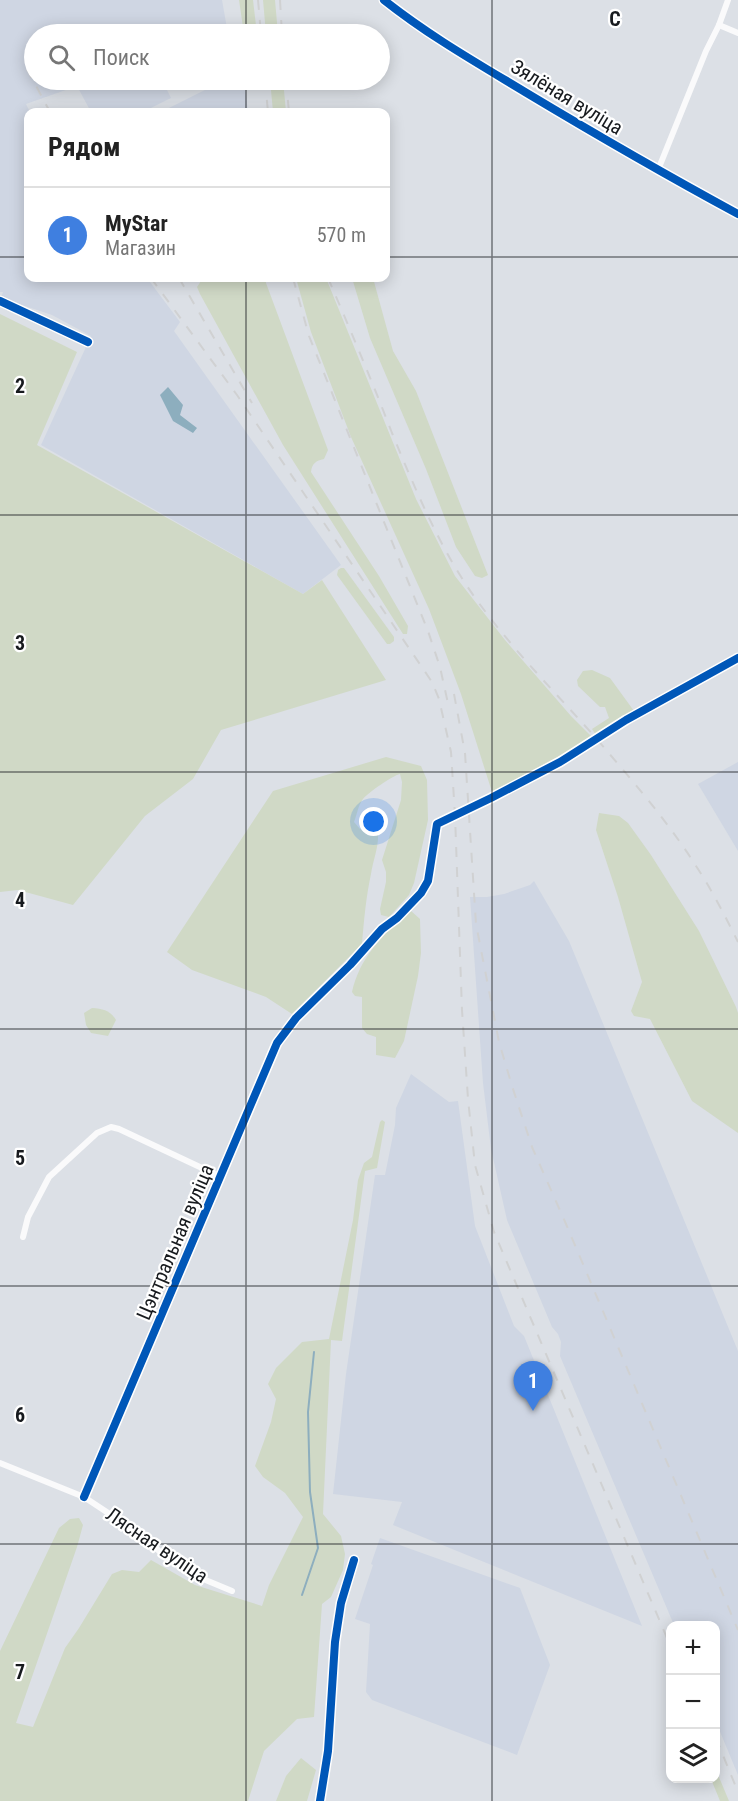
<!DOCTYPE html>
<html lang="ru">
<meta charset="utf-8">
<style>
:root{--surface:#fff;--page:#f2f2f2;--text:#222;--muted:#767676;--line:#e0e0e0;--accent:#5c5f64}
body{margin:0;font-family:"Roboto Condensed",sans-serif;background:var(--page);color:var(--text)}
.controls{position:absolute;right:18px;bottom:18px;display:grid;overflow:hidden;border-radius:12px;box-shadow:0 3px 15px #0003}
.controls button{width:54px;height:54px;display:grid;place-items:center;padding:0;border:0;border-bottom:2px solid var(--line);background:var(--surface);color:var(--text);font:30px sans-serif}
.you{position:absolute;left:374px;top:822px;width:21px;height:21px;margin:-15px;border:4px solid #fff;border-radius:50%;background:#1a73e8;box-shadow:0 0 0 9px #1a73e833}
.badge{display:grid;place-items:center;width:39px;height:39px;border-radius:50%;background:var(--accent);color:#fff;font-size:20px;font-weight:700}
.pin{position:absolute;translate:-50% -50px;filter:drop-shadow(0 2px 3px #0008)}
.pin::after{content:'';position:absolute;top:32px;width:21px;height:18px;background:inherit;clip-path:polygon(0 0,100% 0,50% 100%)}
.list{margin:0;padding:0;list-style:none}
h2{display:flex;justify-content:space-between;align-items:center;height:78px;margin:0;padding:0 24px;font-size:26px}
h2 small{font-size:20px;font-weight:400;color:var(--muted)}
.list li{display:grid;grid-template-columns:39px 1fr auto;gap:18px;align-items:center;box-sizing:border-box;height:96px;padding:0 24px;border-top:2px solid var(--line)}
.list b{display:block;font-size:22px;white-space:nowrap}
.list p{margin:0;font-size:20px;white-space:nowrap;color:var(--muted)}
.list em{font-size:20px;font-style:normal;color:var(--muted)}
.icon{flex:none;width:33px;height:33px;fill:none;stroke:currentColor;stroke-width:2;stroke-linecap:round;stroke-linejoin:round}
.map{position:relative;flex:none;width:738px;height:1801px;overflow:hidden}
.search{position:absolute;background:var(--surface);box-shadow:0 3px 15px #0003;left:24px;top:24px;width:366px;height:66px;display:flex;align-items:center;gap:15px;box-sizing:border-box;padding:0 21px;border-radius:33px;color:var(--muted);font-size:22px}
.panel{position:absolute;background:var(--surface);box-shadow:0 3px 15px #0003;left:24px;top:108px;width:366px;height:174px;border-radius:12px}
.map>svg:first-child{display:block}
</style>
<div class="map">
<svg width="738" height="1801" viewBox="0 0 738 1801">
<rect width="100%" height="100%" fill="#dce0e6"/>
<!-- built -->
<g fill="#cfd6e3">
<polygon points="0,0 222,0 228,34 34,34 34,80 179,80 166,88 171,98 143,112 91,112 77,86 26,104 30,112 28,112 28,278 147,278 180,322 174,331 341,565 303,594 41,445 91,336 52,315 1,298 3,292 0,292"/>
<polygon points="225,80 235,80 245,87 248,112 161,112"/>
<polygon points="738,762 738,851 698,784"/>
<polygon points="534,881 569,941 738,1351 738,1775 716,1722 716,1626 674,1625 560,1356 561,1342 558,1334 552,1327 507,1220 491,1149 483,1083 470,897 487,897 504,894 530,885"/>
<polygon points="411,1074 449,1102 458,1101 475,1226 514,1326 524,1336 642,1626 393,1525 402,1502 333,1494 346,1374 375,1175 385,1175 395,1125 396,1108"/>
<polygon points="380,1538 520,1588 550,1665 517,1755 372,1700 366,1692 370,1624 355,1619 373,1565 371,1564"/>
</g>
<!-- green -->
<g fill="#d0d9c6">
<polygon points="239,0 253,0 257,34 244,34"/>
<polygon points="263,0 275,0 278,34 266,34"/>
<polygon points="270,80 283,80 286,112 273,112"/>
<path d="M203 278H266V283L328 450 324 459C316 461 312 463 311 472L379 576 408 626 407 634H403L283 445 200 294 197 287Z"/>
<polygon points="296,278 326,278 416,499 455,576 505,640 571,716 593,738 492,792 461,694 429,609 351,437 311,332"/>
<polygon points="352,278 373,278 393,351 416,391 488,575 482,578 475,576 456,547 426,469 370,338"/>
<polygon points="0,314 77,352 37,445 303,594 322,580 386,680 221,730 193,779 145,816 73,905 18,890 0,892"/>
<polygon points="341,568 344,568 394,637 394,641 390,644 387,644 337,575 338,570"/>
<polygon points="592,670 610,678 634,711 596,735 592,729 609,718 605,707 600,707 578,686 577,680 583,671"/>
<path d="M386 757 421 766 427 780 428 820 414 883 409 895 389 917 381 915 380 909 386 882V872L382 860 401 800 402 782 400 774C392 776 369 792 363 799 358 805 357 815 354 822L360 829 371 828 378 832C379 847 373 860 371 874 366 897 364 920 362 944L292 1014 266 997 192 970 167 952 273 791Z"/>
<polygon points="599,813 619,816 628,823 651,855 699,931 736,1007 738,1013 738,1133 692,1101 650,1019 634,1016 631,1011 642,982 618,897 596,830"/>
<path d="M411 911 420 919 421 953 418 976 404 1041 395 1058 376 1055V1037L367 1034 362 1028V997L355 996 352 992C360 957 382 936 408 912Z"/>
<path d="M92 1008C103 1009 110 1010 116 1020L108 1036 91 1033 86 1025 84 1013Z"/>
<polygon points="382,1120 385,1122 377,1168 365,1171 342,1341 331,1340 323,1514 341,1536 345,1554 343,1570 331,1597 322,1604 314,1717 297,1719 264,1751 248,1801 0,1801 0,1651 59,1528 70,1519 79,1518 83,1525 77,1547 16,1723 33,1727 65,1648 79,1628 112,1574 122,1570 139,1572 151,1560 195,1585 262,1606 269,1585 303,1517 285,1493 263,1477 255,1466 271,1422 276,1399 268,1384 276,1368 302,1342 329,1339 353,1220 358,1180 364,1163 372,1157 380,1122"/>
<polygon points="301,1758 316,1770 307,1801 276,1801 286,1776"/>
<polygon points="716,1770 729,1801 720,1801 711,1779 716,1778"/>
</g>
<!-- water -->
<polygon fill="#8daebe" points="168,387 183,405 180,415 197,428 193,433 173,421 160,395"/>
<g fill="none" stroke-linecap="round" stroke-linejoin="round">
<!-- stream -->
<polyline stroke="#8daebe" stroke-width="2" points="302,1595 318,1548 310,1492 308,1412 314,1352"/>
<!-- street -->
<g stroke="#fafafb" stroke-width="6">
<path d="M384 0C428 35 477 63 525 92 595 134 666 175 738 214"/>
<polyline points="719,25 738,33"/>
<polyline points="658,170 706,51 719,25 728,0"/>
<polyline points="0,301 88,342"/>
<polyline points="23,1237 28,1217 49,1177 97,1133 111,1127 119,1129 219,1176"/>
<polyline points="0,1463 84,1497 146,1538 161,1553 179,1565 196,1576 232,1591"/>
<polyline points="84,1497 277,1043 296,1018 308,1007"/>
<polyline points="320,1801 328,1751 335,1642 341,1603 354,1560"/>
</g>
<!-- secondary -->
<polyline stroke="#c2c1c3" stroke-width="9" points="308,1007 350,965 382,929 397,918 421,893 428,881 437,824 491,798 560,762 626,720 738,658"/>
<!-- rail -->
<g stroke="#d0d1d2" stroke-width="2" stroke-dasharray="10 10" stroke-linecap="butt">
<polyline points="258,0 261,34"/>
<polyline points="280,0 282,34"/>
<polyline points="27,69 50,112"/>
<polyline points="265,80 268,112"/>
<polyline points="286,80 289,112"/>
<polyline points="151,278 237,395 432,682 439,699 451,752 455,815 462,1010 468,1099 475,1165 494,1232 670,1645"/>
<polyline points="179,278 252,403"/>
<polyline points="293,278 309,336 428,631 440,667 449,708"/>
<path d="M328 278C350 329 372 381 392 433 416 491 440 549 476 599 512 649 555 692 595 737 630 778 667 820 696 866 712 890 725 916 738 942"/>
<polyline points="454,694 465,753 476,924 499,1042 512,1086 532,1147 566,1224 738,1630"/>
<polyline points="716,1738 738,1792"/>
</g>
<!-- cycleway casing -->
<g stroke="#fff" stroke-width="11">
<g id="cycleway">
<path d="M384 0C428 35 477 63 525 92 595 134 666 175 738 214"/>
<polyline points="0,301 88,342"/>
<polyline points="84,1497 277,1043 296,1018 350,965 382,929 397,918 421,893 428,881 437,824 491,798 560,762 626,720 738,658"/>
<polyline points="320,1801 328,1751 335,1642 341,1603 354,1560"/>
</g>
</g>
<!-- cycleway -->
<use href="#cycleway" stroke="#0057b8" stroke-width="8"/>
</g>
<!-- grid -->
<path fill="none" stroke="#171a1e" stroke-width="1.5" stroke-opacity="0.55" d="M246 0V34M492 0V1801M246 80V112M0 257H28M386 257H738M246 278V1801M0 515H738M0 772H738M0 1029H738M0 1286H738M0 1544H738"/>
<g text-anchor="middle" stroke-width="4.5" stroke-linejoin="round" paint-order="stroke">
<!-- street labels -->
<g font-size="20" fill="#171a1e" stroke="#fff">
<text transform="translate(567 97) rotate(31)" y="7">Зялёная вуліца</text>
<text transform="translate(175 1242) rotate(-67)" y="7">Цэнтральная вуліца</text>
<text transform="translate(157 1545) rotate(34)" y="7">Лясная вуліца</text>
</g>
</g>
<g font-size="20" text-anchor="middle" font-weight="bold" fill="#171a1e" stroke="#fff" stroke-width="4.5" stroke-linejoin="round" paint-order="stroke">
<text x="615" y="26">C</text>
<text x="20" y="393">2</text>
<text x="20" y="650">3</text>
<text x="20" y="907">4</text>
<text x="20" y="1165">5</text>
<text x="20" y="1422">6</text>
<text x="20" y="1679">7</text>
</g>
</svg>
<div class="controls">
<button>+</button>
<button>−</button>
<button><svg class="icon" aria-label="layers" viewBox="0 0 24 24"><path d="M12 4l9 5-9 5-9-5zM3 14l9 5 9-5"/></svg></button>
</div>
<div class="you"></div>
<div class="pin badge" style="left:533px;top:1411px;background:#3f7fe0">1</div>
<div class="search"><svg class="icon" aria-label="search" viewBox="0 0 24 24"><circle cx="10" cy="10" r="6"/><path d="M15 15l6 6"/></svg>Поиск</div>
<section class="panel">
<h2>Рядом<small></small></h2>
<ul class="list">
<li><span class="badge" style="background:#3f7fe0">1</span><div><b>MyStar</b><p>Магазин</p></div><em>570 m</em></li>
</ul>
</section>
</div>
